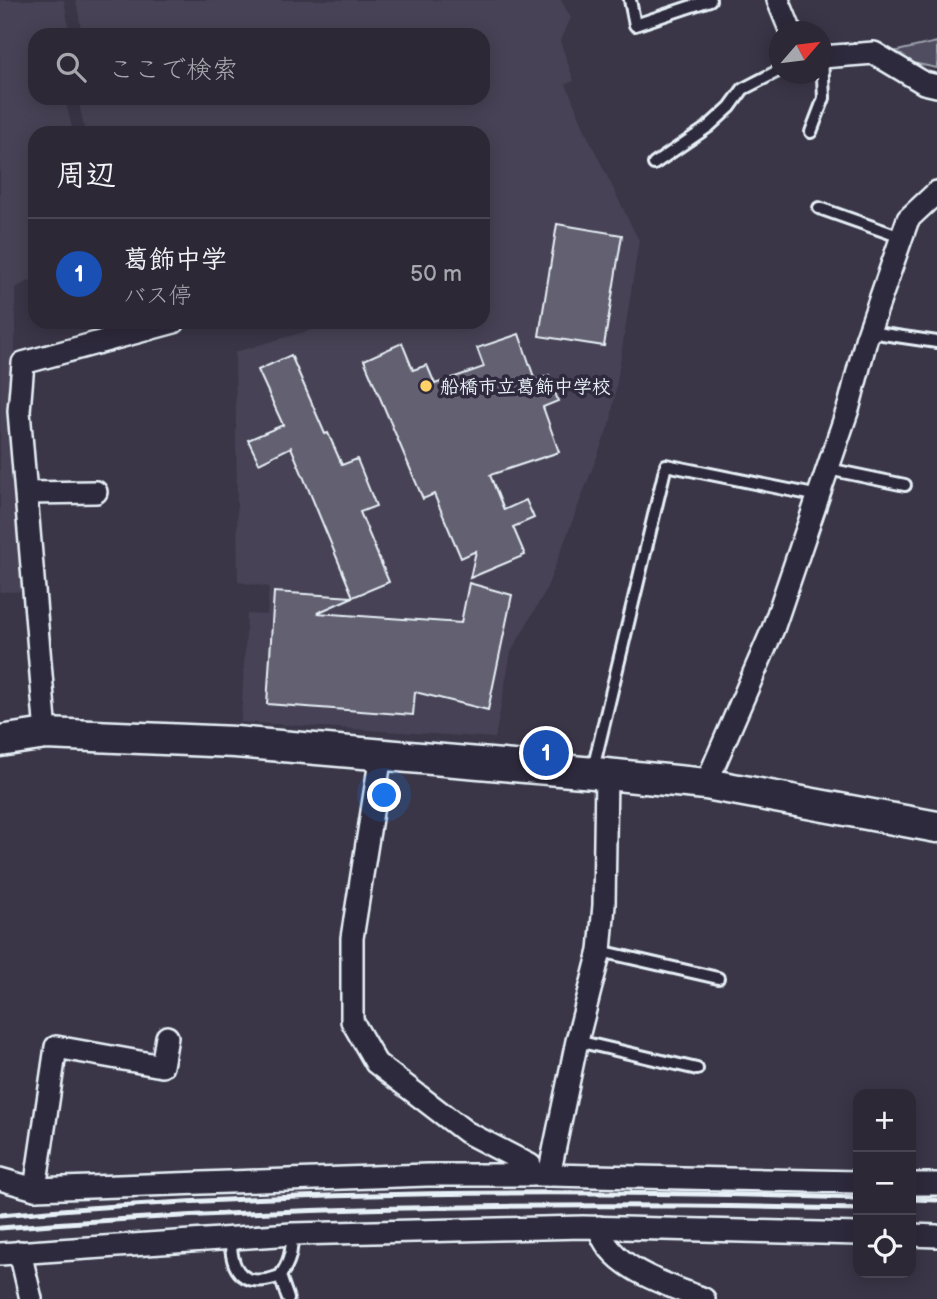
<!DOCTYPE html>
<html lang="ja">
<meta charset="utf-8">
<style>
:root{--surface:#2c2836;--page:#34303e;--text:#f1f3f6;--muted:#a6a6ad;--line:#484451;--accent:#ffd166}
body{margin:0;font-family:"Balsamiq Sans","Klee One",sans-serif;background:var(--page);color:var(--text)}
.controls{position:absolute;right:21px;bottom:21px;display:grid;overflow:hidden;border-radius:14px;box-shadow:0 4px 18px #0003}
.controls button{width:63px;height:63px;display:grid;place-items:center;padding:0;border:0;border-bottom:2px solid var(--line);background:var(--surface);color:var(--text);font:35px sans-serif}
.compass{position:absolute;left:769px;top:21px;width:63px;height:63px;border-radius:50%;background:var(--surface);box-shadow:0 4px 18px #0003;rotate:62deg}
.you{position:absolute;left:385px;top:796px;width:24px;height:24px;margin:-18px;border:5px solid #fff;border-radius:50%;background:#1a73e8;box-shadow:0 0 0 10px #1a73e833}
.badge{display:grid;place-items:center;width:46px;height:46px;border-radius:50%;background:var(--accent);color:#fff;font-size:23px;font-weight:700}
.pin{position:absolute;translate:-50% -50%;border:4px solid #fff;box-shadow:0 2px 7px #0006}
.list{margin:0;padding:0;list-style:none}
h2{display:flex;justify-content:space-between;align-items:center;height:91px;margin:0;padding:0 28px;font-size:30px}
h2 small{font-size:23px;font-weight:400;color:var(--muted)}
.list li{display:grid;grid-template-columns:46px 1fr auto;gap:21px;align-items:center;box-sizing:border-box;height:112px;padding:0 28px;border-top:2px solid var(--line)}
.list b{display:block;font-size:26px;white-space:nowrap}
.list p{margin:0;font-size:23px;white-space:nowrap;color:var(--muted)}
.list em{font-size:23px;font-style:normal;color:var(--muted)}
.icon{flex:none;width:38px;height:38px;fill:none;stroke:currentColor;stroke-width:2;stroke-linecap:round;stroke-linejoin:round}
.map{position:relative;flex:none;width:937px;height:1299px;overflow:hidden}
.search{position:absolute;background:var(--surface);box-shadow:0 4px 18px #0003;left:28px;top:28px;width:462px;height:77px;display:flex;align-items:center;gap:18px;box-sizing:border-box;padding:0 24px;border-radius:21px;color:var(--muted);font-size:26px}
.panel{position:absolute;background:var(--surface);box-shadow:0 4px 18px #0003;left:28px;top:126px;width:462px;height:203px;border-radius:21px}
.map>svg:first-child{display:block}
</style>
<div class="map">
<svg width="937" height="1299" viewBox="0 0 937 1299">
<rect width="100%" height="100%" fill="#3a3648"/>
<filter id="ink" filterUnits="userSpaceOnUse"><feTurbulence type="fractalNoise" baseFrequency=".0143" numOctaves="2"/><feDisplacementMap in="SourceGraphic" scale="14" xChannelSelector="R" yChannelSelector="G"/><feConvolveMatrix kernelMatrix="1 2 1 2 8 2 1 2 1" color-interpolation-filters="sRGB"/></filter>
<g filter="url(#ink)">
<!-- built -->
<g fill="#464354">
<polygon points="0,0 64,0 70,35 35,35 35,98 65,98 73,133 35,133 35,278 15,288 15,412 31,591 0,592"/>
<polygon points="76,0 561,0 571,18 560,41 574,81 566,84 588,137 639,241 611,420 546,590 511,652 495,738 241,722 247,614 267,615 269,587 238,582 235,352 322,327 321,322 483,322 483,133 85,133 78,98 483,98 483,35 82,35"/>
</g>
<!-- green -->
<polygon fill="#504e5f" stroke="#9ca0ac" stroke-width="2" points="937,42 937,68 908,62 888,53"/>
<!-- building -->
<g fill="#636171" stroke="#e8f1f8" stroke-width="2">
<polygon points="557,224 622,235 604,346 539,336"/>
<polygon points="519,334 535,380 549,375 558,401 543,407 559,452 490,475 504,510 526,500 534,518 513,527 525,555 470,578 476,551 461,558 434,494 423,499 364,360 402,343 413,370 427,365 435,384 484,367 477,348"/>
<polygon points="291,355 325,434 328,433 342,465 357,459 376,506 360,512 389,582 353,597 291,447 259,463 248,440 283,425 258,370"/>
<polygon points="469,583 512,595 488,710 415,692 413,715 267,704 274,592 353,597 317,613 461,623"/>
</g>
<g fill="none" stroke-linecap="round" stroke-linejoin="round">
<!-- lane casing -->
<g stroke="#e8f1f8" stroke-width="16">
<g id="lane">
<polyline points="630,0 635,25 710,0"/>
<polyline points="811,132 824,98 822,57"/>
<polyline points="654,164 708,127 730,107 743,89 780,70"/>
<polyline points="819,208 901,237"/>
<polyline points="869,332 937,342"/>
<polyline points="828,469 905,485"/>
<polyline points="593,769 666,465 819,496"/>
<polyline points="600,951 718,978"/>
<polyline points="577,1041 697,1069"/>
<path d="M231 1238C230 1273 245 1289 280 1276 290 1262 292 1251 292 1234"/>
<polyline points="280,1276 288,1299"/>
</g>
</g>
<!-- street casing -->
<g stroke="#e8f1f8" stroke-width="26">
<g id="street">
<polyline points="778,0 791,32"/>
<polyline points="822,57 874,53 924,83 937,86"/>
<polyline points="27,493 96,492"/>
<polyline points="46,734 19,411 23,363 174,322"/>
<polyline points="381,755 352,938 352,1021 376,1063 466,1132 530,1165 530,1175"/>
<polyline points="706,784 773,629 849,406 866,340 908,219 937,192"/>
<polyline points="549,1175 577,1041 600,951 604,905 606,774"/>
<polyline points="0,1179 35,1189 427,1175 549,1175 858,1182"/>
<polyline points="911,1184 937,1184"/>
<polyline points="35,1189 56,1047 162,1066 167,1037"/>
<path d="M599 1227C608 1268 668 1285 704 1299"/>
<polyline points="911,1235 937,1236"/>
<polyline points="20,1252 31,1299"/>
<polyline points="0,1254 292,1234 583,1227 858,1234"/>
</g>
</g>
<!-- secondary casing -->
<g stroke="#e8f1f8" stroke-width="35">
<polyline id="secondary" points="0,741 46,734 235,742 606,774 706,784 937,827"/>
</g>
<!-- lane -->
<use href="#lane" stroke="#2f2a3d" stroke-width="10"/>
<!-- street -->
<use href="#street" stroke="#2f2a3d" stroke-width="21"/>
<!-- secondary -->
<use href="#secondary" stroke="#2f2a3d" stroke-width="30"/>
<!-- rail -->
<g stroke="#e8f1f8" stroke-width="5">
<polyline points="911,1199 937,1200"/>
<path d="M0 1215C285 1190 573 1189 858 1198"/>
<path d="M0 1228C285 1205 572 1202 858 1209"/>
</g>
</g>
</g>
<!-- markers -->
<circle fill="#ffd166" stroke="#2f2a3d" stroke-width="2.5" cx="426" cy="386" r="7"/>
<g text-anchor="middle" stroke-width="7" stroke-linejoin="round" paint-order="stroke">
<!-- poi labels -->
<g font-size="19" font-weight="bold" fill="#e8f1f8" stroke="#2f2a3d" text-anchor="start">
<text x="440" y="393">船橋市立葛飾中学校</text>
</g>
</g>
</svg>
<div class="controls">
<button>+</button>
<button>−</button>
<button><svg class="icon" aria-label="locate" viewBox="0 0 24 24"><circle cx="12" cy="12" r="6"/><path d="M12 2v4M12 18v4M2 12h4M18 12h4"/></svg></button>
</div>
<svg class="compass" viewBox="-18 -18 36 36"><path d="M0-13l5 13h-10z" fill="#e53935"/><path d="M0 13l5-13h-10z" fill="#a6a6ad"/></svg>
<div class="you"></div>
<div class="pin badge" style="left:546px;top:753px;background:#1a4fb4">1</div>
<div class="search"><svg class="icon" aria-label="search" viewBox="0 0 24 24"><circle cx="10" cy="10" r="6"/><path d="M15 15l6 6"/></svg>ここで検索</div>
<section class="panel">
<h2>周辺<small></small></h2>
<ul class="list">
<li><span class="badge" style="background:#1a4fb4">1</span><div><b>葛飾中学</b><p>バス停</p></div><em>50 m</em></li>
</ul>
</section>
</div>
